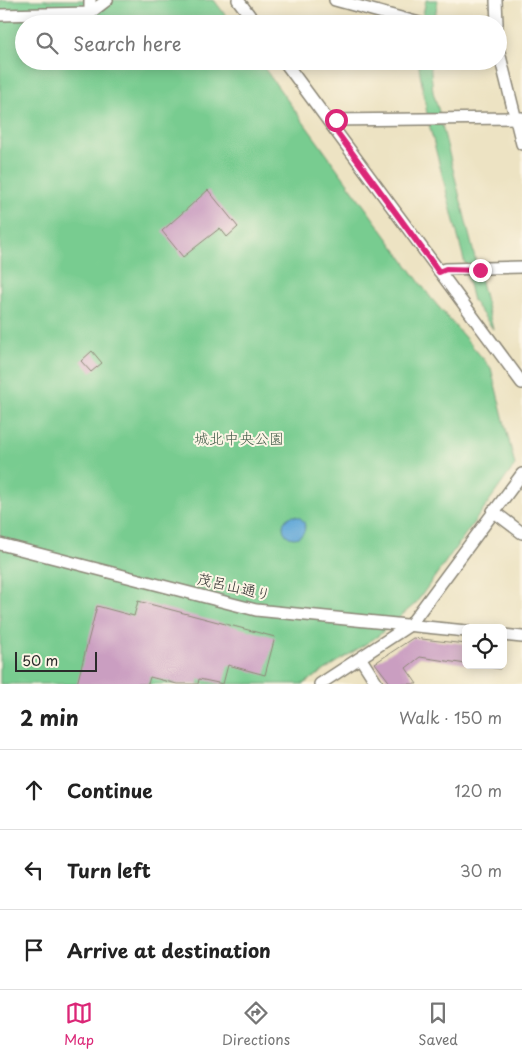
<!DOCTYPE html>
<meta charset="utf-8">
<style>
:root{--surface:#fff;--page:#f6f6f6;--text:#222;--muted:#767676;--line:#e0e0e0;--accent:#db2777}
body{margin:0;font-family:"Playpen Sans","Klee One",sans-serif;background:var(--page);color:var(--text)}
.controls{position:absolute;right:15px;bottom:15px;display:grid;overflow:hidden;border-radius:8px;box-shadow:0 2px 12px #0003}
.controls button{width:45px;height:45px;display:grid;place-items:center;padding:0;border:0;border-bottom:1px solid var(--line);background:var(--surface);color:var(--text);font:25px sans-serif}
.scale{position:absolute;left:15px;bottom:12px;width:82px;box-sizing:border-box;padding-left:5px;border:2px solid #2b2b2b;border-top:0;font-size:14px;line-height:18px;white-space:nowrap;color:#2b2b2b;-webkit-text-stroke:4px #fcf5e5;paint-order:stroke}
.stop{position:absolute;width:15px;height:15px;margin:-11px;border:4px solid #db2777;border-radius:50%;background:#fff}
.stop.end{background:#db2777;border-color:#fff;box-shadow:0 1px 5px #0008}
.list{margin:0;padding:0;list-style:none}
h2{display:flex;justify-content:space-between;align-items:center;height:65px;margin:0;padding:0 20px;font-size:21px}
h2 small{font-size:16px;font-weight:400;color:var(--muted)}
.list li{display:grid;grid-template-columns:32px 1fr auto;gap:15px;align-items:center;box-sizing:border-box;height:80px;padding:0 20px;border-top:1px solid var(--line)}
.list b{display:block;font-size:19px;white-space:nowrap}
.list em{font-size:16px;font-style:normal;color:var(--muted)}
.icon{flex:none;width:28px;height:28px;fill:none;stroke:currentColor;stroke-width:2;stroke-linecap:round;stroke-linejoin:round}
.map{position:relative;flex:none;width:522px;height:684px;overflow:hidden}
.search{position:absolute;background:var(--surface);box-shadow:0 2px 12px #0003;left:15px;right:15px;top:15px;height:55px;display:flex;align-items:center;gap:12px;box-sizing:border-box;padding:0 18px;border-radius:28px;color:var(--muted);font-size:19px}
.sheet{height:305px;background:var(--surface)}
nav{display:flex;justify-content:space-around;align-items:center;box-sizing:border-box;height:70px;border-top:1px solid var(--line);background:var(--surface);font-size:14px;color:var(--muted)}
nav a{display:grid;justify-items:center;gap:2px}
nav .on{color:var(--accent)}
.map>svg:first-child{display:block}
</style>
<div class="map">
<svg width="522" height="684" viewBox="0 0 522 684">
<rect width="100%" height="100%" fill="#fcf5e5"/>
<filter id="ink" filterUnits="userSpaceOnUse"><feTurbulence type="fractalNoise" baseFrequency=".02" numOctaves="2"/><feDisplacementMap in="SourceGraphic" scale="10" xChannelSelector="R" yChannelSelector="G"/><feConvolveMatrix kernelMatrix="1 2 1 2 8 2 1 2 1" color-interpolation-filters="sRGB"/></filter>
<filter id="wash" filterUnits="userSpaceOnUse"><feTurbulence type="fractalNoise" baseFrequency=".0096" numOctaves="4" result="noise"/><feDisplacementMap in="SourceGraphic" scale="20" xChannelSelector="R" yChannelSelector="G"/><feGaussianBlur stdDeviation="1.12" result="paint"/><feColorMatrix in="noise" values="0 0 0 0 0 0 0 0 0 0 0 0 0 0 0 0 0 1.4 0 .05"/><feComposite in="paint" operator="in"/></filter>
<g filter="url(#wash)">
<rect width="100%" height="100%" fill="#ede3c3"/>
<!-- green -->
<g fill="#78cc90" stroke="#527c5e">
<polygon points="0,0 214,0 232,24 24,24 24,61 259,61 431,298 491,368 515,465 416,603 378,636 303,684 0,684"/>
<polygon points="426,0 438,0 434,23 422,19"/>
<polygon points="418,61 430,61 433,92 440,115 427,114"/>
<polygon points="429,124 442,125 477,266 465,264"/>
<polygon points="466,272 479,274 493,329 473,301"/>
</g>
<!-- water -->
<circle fill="#62a8d8" stroke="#466a82" cx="294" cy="527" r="11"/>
<g id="blocks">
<!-- building -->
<g fill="#ca9ec1">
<polygon points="208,190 238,227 227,237 220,228 183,257 162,231"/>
<polygon points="92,351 102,363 91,372 81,361"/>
<polygon points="138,601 275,637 265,675 228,665 223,684 199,679 198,684 177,684 150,677 148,684 77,684 97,606 134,616"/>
<polygon points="413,638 466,644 466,664 420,657 406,668 417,684 391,684 375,663"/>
<polygon points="483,665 500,665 500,669 483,666"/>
</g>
</g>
</g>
<g filter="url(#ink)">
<use href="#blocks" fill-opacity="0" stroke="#8c8777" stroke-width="1"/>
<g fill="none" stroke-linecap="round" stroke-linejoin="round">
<!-- minor casing -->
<g stroke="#8c8777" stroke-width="14">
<g id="minor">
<polyline points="90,0 90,13"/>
<polyline points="238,0 256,24"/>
<polyline points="335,0 423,24"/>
<polyline points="496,0 497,24"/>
<polyline points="0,15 90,13 107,0"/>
<polyline points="498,48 522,144"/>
<polyline points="284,61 522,383"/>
<polyline points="328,120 522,118"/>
<polyline points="439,271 446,269 522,267"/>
<polyline points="493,511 522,533"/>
<polyline points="0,544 256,610 466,631"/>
<polyline points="503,635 522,637"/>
<polyline points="361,659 377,684"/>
<polyline points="320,684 410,625 522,474"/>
</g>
</g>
<!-- minor -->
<use href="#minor" stroke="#fff" stroke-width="11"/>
</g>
</g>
<g fill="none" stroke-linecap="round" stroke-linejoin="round" filter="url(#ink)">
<!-- route -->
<polyline stroke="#db2777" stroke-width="6" points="336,120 328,120 439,272 446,269 480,270"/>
</g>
<g text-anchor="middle" stroke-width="4" stroke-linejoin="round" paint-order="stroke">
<!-- park labels -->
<g font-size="15" fill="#425b49" stroke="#fcf5e5">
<text x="239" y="444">城北中央公園</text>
</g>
<!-- street labels -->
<g font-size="15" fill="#2b2b2b" stroke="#fcf5e5">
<text transform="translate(234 587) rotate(13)" y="5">茂呂山通り</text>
</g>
</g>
</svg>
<div class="controls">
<button><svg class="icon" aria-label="locate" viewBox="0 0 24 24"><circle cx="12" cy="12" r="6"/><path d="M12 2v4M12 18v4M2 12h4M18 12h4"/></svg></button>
</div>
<div class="scale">50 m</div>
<div class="stop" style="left:336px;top:120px"></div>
<div class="stop end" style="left:480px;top:270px"></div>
<div class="search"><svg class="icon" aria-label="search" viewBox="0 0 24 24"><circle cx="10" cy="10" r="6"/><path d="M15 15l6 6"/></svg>Search here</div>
</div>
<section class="sheet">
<h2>2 min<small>Walk · 150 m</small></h2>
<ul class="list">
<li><svg class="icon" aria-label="ahead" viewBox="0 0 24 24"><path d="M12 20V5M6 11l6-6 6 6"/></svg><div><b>Continue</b></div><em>120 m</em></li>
<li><svg class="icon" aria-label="left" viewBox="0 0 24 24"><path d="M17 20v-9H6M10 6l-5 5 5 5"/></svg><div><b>Turn left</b></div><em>30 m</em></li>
<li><svg class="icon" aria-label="arrive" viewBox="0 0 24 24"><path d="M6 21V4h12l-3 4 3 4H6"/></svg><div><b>Arrive at destination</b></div></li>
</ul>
</section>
<nav>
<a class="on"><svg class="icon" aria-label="map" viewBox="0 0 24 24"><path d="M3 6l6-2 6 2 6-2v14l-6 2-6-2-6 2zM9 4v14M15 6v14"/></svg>Map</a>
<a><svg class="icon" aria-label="directions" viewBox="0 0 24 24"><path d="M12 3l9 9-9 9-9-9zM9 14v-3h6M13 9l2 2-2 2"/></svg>Directions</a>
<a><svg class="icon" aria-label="saved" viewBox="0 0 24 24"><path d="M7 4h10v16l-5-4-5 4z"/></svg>Saved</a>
</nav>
